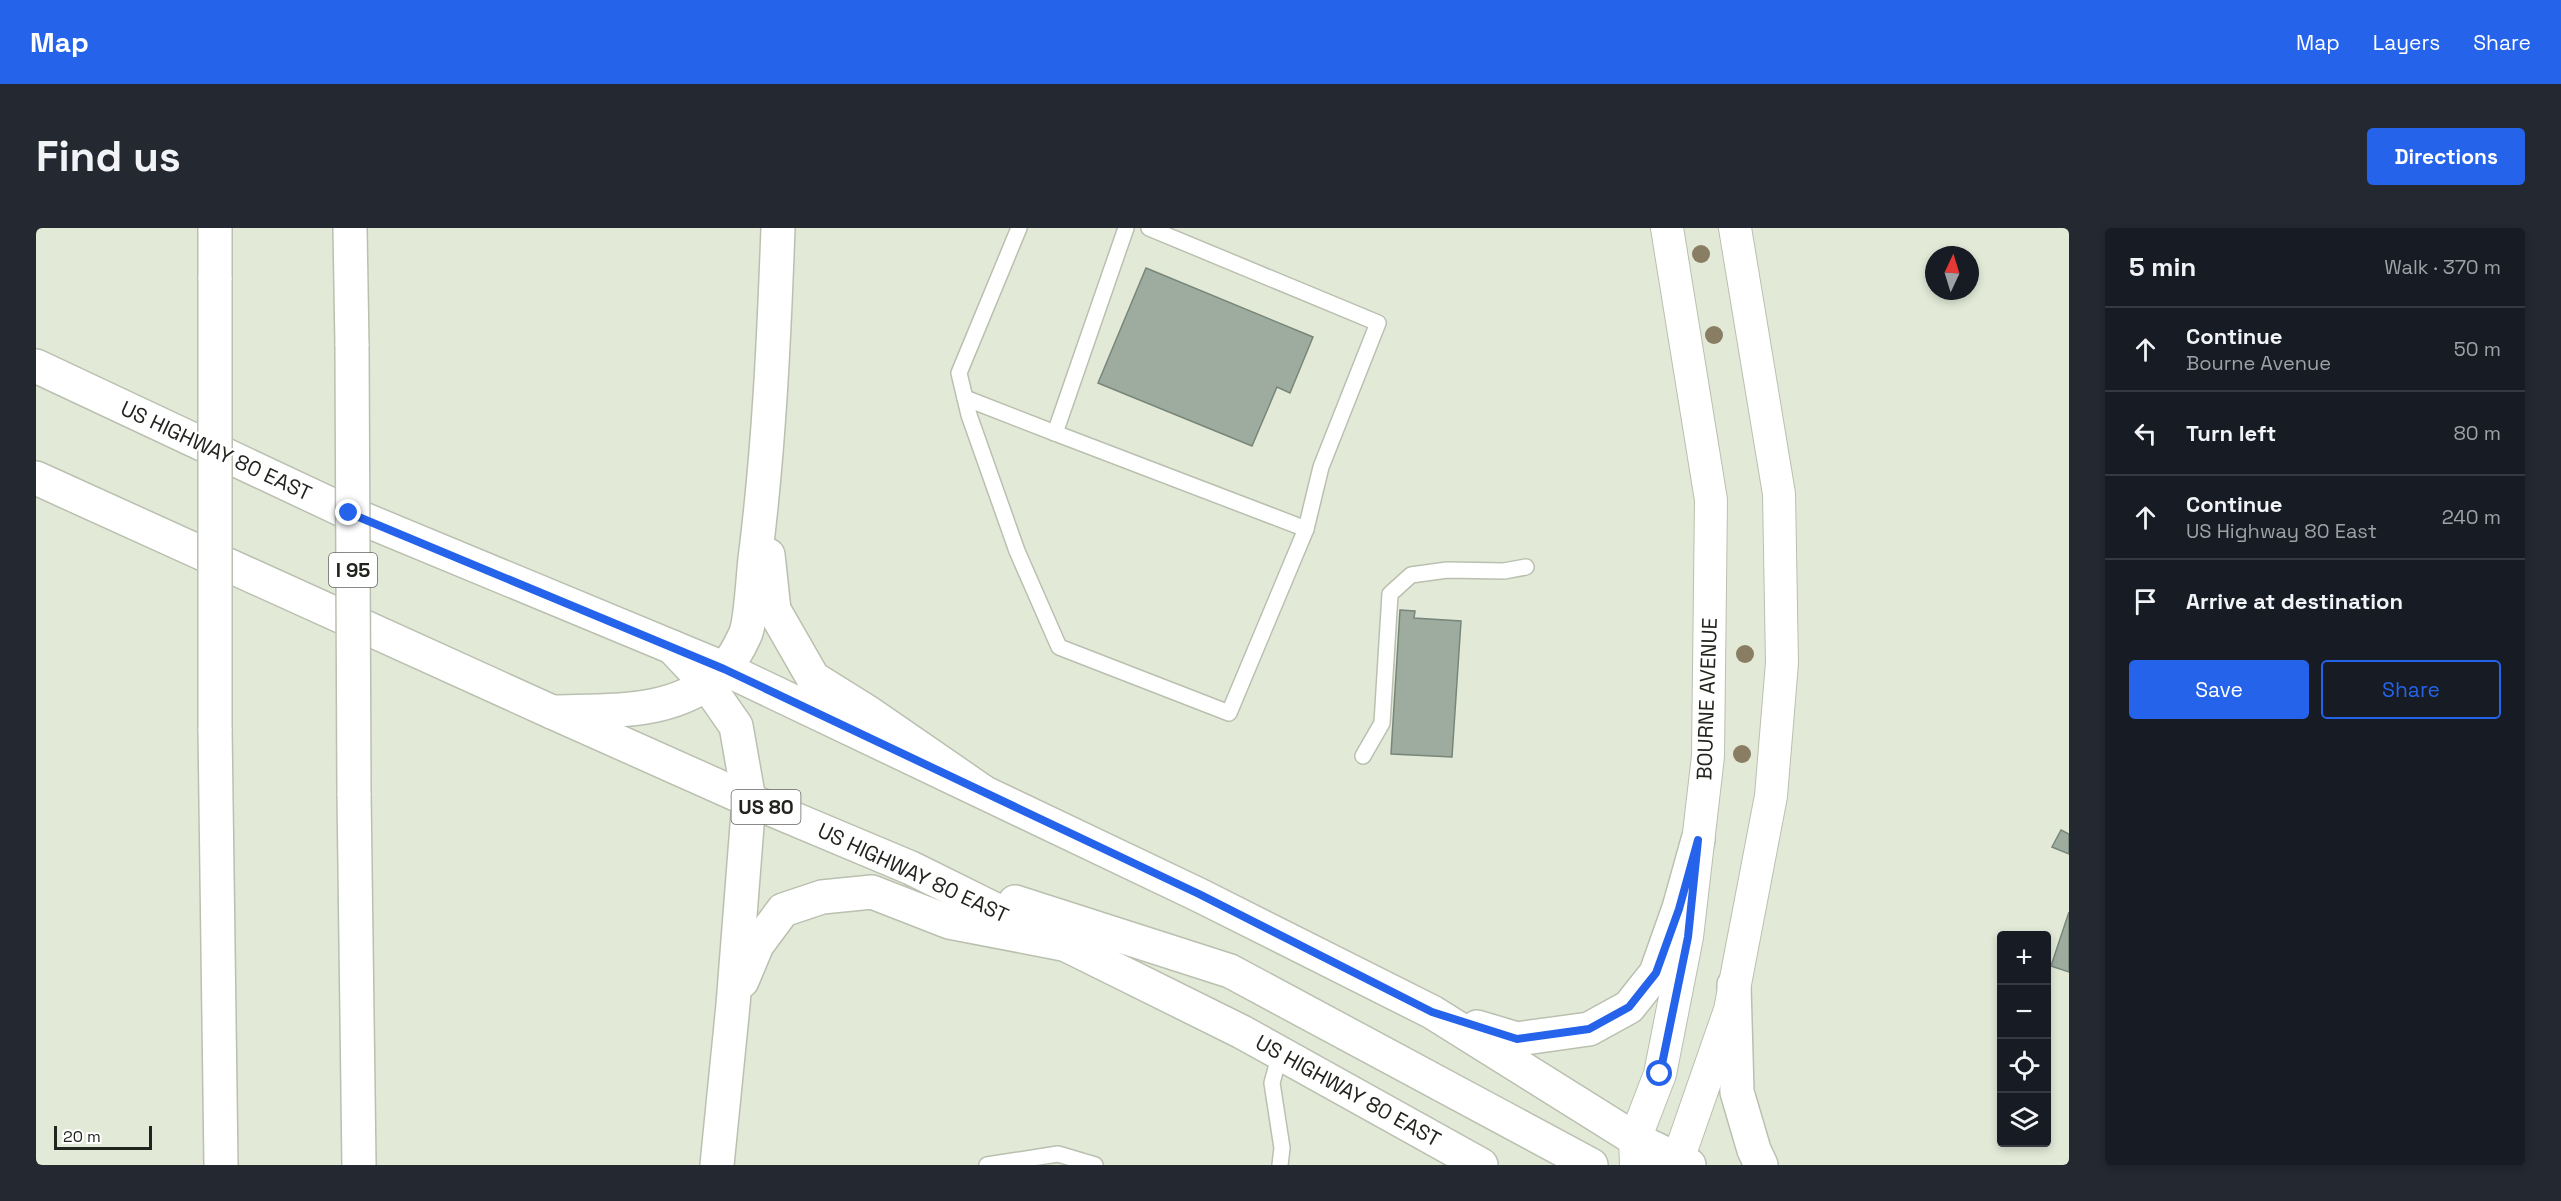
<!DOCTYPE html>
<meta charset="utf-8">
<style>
:root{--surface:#171b24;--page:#242831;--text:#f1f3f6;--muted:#9ea1a6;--line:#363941;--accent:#2563eb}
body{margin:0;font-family:"Space Grotesk",sans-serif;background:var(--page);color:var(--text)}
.controls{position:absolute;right:18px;bottom:18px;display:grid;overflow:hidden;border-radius:6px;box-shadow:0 3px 9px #0003}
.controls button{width:54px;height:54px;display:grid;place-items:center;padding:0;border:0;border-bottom:2px solid var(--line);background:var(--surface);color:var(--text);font:30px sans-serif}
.compass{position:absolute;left:1889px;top:18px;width:54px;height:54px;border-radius:50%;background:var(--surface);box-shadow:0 3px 9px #0003;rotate:4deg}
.scale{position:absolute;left:18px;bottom:15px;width:98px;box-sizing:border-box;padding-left:6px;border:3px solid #22241e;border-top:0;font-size:16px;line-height:21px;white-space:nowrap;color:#22241e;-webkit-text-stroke:4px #fff;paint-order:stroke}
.stop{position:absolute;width:18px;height:18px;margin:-14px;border:4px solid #2563eb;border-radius:50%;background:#fff}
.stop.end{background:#2563eb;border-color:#fff;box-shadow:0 2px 6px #0008}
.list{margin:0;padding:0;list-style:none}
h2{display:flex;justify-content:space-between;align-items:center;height:78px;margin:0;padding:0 24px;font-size:26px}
h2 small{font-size:20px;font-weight:400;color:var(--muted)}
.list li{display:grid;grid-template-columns:39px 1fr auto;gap:18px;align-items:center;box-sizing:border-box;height:84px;padding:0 24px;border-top:2px solid var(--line)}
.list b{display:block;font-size:22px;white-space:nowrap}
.list p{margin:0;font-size:20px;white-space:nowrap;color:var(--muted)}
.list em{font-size:20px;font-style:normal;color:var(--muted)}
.actions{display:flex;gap:12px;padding:18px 24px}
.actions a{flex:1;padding:14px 0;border:2px solid var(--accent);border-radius:6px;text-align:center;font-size:21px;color:var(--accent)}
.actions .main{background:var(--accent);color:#fff}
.icon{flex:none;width:33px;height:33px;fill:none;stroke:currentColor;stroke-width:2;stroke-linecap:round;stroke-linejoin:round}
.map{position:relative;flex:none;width:2033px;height:937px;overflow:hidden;border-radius:6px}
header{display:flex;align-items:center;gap:36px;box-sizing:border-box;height:84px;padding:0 30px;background:var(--accent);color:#fff}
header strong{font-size:28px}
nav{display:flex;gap:33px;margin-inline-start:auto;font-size:21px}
.intro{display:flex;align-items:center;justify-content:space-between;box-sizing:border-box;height:144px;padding:0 36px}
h1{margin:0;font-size:42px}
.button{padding:15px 27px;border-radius:6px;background:var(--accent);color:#fff;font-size:21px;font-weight:700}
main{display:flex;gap:36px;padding:0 36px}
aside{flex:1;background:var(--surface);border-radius:6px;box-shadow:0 3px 9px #0003}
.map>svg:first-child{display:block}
</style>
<header>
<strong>Map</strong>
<nav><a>Map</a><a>Layers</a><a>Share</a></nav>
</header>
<div class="intro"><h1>Find us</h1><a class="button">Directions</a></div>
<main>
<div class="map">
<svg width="2033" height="937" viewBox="0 0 2033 937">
<rect width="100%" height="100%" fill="#e2e9d7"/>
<!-- building -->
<g fill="#9dac9f" stroke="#78867a" stroke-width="1.5">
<polygon points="1110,40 1277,109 1254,165 1241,159 1216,218 1062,155"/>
<polygon points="1364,382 1379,383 1378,390 1425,393 1416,529 1355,526"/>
<polygon points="2025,602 2033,606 2033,626 2016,619"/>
<polygon points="2033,684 2033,744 2015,738"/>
</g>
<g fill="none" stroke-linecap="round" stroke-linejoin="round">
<!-- lane casing -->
<g stroke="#bac0af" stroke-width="18">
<g id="lane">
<polyline points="983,0 923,145 933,187 981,323 1023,419 1193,485 1270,301 1285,239 1342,95 1113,0"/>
<polyline points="1090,0 1019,205 1270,301"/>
<polyline points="929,170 1019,205"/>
<polyline points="1327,528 1346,495 1354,366 1375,347 1411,342 1468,343 1490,339"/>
<polyline points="1244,825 1236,855 1246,920 1244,937"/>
<polyline points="951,937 1022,926 1059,937"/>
</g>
</g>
<!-- street casing -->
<g stroke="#bac0af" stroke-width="34">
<g id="street">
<polyline points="1600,937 1599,911 1624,846 1651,709 1672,528 1675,272 1631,0"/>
<polyline points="1640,937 1694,782 1735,568 1746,435 1743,266 1699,0"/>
</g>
</g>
<!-- primary casing -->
<g stroke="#bac0af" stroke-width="36">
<g id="primary">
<polyline points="0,138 313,285 689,441 1163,667 1396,784 1599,911 1653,937"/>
<polyline points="0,250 516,484 713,572 875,640 1206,804 1445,937"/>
<polyline points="979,674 1194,743 1555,937"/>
<polyline points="1698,757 1701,864 1718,922 1725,937"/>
<polyline points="1441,799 1481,811 1553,801 1593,779 1620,745 1643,680 1662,612"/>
</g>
</g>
<!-- highway casing -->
<g stroke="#bac0af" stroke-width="36">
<g id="highway">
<polyline points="179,0 179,52"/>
<polyline points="314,0 316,118"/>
<polyline points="732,327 738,382 777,450 833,485 946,563"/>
<polyline points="636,419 670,455 700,498 713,572 697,777 681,937"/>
<path d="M516 484C575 482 642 488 687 442 695 434 704 418 709 407 715 394 717 348 719 331 733 221 738 110 742 0"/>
<polyline points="179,500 185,937"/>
<polyline points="318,565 323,937"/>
<polyline points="706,753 721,717 747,682 786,669 836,664 913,694 1027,716"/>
</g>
</g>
<!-- lane -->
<use href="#lane" stroke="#fff" stroke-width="15"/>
<!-- street -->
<use href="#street" stroke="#fff" stroke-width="32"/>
<!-- primary -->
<use href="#primary" stroke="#fff" stroke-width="33"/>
<!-- highway -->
<use href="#highway" stroke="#fff" stroke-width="33"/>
<!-- highway-bridge casing -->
<g stroke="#bac0af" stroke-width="36" stroke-linecap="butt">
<g id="highway-bridge">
<polyline points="316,118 318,565"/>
<polyline points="179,500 179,52"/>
</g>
</g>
<!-- highway-bridge -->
<use href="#highway-bridge" stroke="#fff" stroke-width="33"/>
</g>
<!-- trees -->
<g fill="#897d64">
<circle cx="1665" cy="26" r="9"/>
<circle cx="1678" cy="107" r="9"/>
<circle cx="1709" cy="426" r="9"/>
<circle cx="1706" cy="526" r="9"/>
</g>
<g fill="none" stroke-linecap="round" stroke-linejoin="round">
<!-- route -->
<polyline stroke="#2563eb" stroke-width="8" points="313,285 688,441 1163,666 1396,784 1481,811 1553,801 1593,779 1620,745 1643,681 1662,612 1652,709 1624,846"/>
</g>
<g text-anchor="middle" stroke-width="4.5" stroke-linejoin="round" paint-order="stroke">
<!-- shield labels -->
<g fill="#fff" stroke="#646662" stroke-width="1.5">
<rect x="293" y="325" width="48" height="34" rx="4.5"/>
<rect x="695.5" y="562" width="69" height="34" rx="4.5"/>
</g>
<g font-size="20" font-weight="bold" fill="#22241e">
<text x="317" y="349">I 95</text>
<text x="730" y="586">US 80</text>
</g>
<!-- street labels -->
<g font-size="21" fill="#22241e" stroke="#fff">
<text transform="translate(180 223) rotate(25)" y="7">US HIGHWAY 80 EAST</text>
<text transform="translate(1671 471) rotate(-88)" y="7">BOURNE AVENUE</text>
<text transform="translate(877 645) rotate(25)" y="7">US HIGHWAY 80 EAST</text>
<text transform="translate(1312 863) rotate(29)" y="7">US HIGHWAY 80 EAST</text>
</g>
</g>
</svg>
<div class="controls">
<button>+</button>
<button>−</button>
<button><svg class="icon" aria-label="locate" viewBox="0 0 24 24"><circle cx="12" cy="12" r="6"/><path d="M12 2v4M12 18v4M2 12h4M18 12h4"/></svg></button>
<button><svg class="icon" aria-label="layers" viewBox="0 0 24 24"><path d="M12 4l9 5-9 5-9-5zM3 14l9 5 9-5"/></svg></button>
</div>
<svg class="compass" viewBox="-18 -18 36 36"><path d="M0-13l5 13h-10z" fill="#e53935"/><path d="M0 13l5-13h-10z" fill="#9ea1a6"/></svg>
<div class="scale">20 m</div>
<div class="stop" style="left:1624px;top:846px"></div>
<div class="stop end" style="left:313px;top:285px"></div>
</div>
<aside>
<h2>5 min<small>Walk · 370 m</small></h2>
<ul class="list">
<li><svg class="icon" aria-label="ahead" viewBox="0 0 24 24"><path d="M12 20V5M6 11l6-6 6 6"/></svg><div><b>Continue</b><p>Bourne Avenue</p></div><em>50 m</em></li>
<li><svg class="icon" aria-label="left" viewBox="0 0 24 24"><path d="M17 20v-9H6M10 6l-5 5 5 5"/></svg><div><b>Turn left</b></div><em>80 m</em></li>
<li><svg class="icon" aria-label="ahead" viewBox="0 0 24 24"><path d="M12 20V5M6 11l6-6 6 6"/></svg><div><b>Continue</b><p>US Highway 80 East</p></div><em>240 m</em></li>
<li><svg class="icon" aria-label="arrive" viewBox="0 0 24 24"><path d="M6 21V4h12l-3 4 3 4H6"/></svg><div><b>Arrive at destination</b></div></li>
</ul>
<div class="actions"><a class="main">Save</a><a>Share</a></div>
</aside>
</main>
